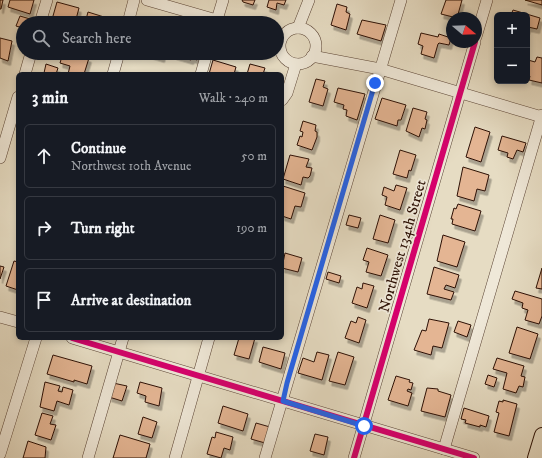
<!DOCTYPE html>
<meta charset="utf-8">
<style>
:root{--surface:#171b24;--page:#242831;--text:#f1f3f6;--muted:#9ea1a6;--line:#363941}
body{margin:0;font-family:"IM FELL DW Pica",serif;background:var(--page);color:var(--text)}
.controls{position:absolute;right:12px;top:12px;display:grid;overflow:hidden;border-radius:6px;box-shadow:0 2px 6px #0003}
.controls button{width:36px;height:36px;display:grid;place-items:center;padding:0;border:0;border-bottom:1px solid var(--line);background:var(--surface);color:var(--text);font:20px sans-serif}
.compass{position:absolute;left:446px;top:12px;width:36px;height:36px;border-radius:50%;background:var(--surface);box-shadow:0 2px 6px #0003;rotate:109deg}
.stop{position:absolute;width:12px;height:12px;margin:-9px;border:3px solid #2563eb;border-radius:50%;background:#fff}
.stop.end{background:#2563eb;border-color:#fff;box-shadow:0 1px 4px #0008}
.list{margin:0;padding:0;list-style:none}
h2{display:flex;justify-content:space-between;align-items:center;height:52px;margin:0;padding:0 16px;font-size:17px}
h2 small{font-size:13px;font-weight:400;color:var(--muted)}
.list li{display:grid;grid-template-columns:26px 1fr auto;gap:12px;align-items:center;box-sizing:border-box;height:64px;margin:0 8px 8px;padding:0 8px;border:1px solid var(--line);border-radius:6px}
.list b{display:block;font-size:15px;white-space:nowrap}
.list p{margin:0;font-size:13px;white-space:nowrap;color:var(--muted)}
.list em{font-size:13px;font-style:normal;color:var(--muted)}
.icon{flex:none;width:22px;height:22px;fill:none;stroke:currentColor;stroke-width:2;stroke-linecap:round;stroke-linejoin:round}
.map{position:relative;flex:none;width:542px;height:458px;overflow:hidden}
.search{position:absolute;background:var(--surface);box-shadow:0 2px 6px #0003;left:16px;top:16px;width:268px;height:44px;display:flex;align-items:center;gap:10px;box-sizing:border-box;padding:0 14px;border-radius:22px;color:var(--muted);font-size:15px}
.panel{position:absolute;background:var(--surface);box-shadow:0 2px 6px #0003;left:16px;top:72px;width:268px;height:268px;border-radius:6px}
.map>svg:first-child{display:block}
</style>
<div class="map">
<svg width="542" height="458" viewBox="0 0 542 458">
<defs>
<filter id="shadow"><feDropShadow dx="2.5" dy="4.5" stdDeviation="0" flood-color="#0004"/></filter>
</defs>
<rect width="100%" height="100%" fill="#e6dcc3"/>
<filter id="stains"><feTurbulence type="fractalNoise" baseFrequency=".005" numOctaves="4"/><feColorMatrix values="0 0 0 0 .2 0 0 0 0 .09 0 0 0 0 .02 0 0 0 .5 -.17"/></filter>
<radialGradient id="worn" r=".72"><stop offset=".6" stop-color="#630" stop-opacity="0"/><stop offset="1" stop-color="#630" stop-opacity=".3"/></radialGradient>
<!-- building -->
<g fill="#e4b593" stroke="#2c1004" filter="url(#shadow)">
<polygon points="0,0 3,0 1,9 0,9"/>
<polygon points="10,0 34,0 30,14 8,7"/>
<polygon points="242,0 255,0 253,5 243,2"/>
<polygon points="269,0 286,0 284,5 277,3 276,10 267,7"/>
<polygon points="446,0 462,0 457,18 441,14"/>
<polygon points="525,0 542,0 542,5"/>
<polygon points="57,2 79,8 75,23 51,23"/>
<polygon points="337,4 347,7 346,12 350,14 346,30 331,25"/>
<polygon points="513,10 540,18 537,29 528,27 527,30 527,15 511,15"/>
<polygon points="88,12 104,17 102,23 85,23"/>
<polygon points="20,16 30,19 29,23 23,23 23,28 16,26"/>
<polygon points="362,20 386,25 381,41 357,34"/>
<polygon points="421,33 438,37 439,34 451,38 449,45 439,43 438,44 434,58 421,54 423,46 418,44"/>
<polygon points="0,38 12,41 8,61 0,58"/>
<polygon points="63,53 71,53 89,58 84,74 68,74 70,66 60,63"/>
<polygon points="146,53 163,53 162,58"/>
<polygon points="175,53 199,53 197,60 192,58 191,60 174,55"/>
<polygon points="537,57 542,58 542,83 529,80 530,76 527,75 528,60 535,62"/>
<polygon points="213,60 236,67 234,74 209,74"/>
<polygon points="46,64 58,68 56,74 44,73"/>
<polygon points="250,64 265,68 263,74 247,74"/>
<polygon points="316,79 325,81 323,87 328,89 323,106 309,102"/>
<polygon points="338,88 365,94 357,120 346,116 347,110 343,109 344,105 334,102"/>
<polygon points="382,98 406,105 401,120 398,120 397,126 375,119"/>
<polygon points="413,108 427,112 425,119 427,120 425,129 422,128 419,137 406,131"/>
<polygon points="303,121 316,125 315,131 317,132 317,137 312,150 297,145 300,136 302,137 303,132 300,131"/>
<polygon points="475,127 490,132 481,162 466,157"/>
<polygon points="502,136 526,143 523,152 517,150 513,159 507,157 508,153 498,150"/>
<polygon points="400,150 416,155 411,171 409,170 407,178 393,174"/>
<polygon points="290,155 309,159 306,167 312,168 310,176 308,178 303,177 301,185 283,179"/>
<polygon points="463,167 489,175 485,191 477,189 474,201 457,196"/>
<polygon points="396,185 407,188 400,210 385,205 387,197 382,195 384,187 394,191"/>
<polygon points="283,186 305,193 301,207 295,206 291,219 282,216"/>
<polygon points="458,204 481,211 475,231 452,224 453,219 451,219 454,208 456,209"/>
<polygon points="349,215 361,218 358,228 346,225"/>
<polygon points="380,215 395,220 388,243 373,239"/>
<polygon points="443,235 465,242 457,267 437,261"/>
<polygon points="367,248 388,255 381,276 366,272 369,262 363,260"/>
<polygon points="285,253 302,258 298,272 282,268"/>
<polygon points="14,261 18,262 18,290 6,286"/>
<polygon points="0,266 4,267 0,279"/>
<polygon points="434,267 459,275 455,288 446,285 444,289 454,292 451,300 427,294"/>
<polygon points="542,268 542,289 536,288"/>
<polygon points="328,272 341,276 339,283 326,279"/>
<polygon points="363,283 374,286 367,308 352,303 357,287 362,289"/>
<polygon points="515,291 542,299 542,316 539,324 525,320 528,310 522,308 523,303 512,299"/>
<polygon points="358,317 366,320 359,343 345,338 351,321 356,323"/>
<polygon points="429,319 449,323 442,348 433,346 431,355 414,350 422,330 426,331"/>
<polygon points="458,321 471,325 467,337 454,332"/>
<polygon points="517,327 538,334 530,359 509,353"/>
<polygon points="239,338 255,338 249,359 234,355"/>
<polygon points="263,347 285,353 281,369 259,362"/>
<polygon points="317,352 329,355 322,380 298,373 303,358 314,362"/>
<polygon points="338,352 354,357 345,385 329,381"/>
<polygon points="53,355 92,366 87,384 74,380 74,382 47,374"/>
<polygon points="497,358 524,366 521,376 525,377 523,387 519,386 516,393 503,389 507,373 493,369"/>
<polygon points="488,375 497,378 494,387 485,384"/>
<polygon points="396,376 410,380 409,382 413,383 411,390 408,389 407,391 412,393 408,406 388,400"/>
<polygon points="45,382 60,386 58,391 62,392 63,387 73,390 69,405 57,401 54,411 40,407"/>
<polygon points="140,382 162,388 159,406 145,402 146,396 137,393"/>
<polygon points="113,383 127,386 122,401 109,397"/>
<polygon points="427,388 438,389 438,391 451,395 445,417 421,411"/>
<polygon points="503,400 517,404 509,436 494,432 499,413 496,412 499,401 503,402"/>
<polygon points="223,406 248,414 243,431 218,423"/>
<polygon points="464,408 489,416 486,427 480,425 480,427 465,423 466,420 461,419"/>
<polygon points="42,413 53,416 50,424 56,425 51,440 35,435"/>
<polygon points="143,417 157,422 152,438 138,434"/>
<polygon points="256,423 270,427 265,443 251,439"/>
<polygon points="216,432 233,437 230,450 224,448 221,458 207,454 212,437 215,438"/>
<polygon points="315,434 328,437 324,455 310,451"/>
<polygon points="120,435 150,444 146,458 113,458"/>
<polygon points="28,441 46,447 45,458 23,458"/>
</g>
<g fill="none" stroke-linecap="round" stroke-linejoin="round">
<!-- minor casing -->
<g stroke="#5a4334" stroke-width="12">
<g id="minor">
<polyline points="147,0 227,23"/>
<polyline points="40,23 47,0"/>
<polyline points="128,23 134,0"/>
<polyline points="216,23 223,0"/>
<polyline points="298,28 309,0"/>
<circle cx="298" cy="46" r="18"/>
<polyline points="476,37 487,0"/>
<polyline points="312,56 380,69 542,117"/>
<polyline points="25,74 31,53"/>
<polyline points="113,74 119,53"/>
<polyline points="201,74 207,53"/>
<polyline points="282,100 287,93 296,64"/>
<polyline points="0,158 18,97"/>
<polyline points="0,317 18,322"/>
<polyline points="72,338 474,458"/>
<polyline points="444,449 542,115"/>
<polyline points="0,454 36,338"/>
<polyline points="88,458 123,338"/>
<polyline points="175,458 209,338"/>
<polyline points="265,458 401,0"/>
<polyline points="354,458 475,42"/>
</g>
</g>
<!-- major casing -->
<g stroke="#2c1004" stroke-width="16">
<polyline id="major" points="535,458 542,435"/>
</g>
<!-- minor -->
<use href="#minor" stroke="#efe8d8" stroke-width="11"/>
<!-- major -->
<use href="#major" stroke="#e6dcc3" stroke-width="14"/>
<!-- cycleway casing -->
<g stroke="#efe8d8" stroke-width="8">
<g id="cycleway">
<polyline points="72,338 474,458"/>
<polyline points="354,458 475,42"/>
</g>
</g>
<!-- cycleway -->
<use href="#cycleway" stroke="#d6006c" stroke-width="6"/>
</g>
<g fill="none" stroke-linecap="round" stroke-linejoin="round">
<!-- route -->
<polyline stroke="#2563eb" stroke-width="5" points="364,426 283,401 287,383 375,83"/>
</g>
<g text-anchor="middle" stroke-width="3.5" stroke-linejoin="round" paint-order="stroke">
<!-- street labels -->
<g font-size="15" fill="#2c1004" stroke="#efe8d8">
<text transform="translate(402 246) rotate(-74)" y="5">Northwest 134th Street</text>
</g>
</g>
<rect width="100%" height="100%" filter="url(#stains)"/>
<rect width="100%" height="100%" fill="url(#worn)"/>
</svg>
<div class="controls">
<button>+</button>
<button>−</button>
</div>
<svg class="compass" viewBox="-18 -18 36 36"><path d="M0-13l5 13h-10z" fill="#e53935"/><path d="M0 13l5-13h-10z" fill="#9ea1a6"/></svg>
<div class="stop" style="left:364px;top:426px"></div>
<div class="stop end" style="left:375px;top:83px"></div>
<div class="search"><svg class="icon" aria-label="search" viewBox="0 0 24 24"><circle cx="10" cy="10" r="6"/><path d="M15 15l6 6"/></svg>Search here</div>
<section class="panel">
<h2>3 min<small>Walk · 240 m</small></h2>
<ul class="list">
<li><svg class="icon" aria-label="ahead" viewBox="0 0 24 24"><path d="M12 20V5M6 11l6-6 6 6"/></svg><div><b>Continue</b><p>Northwest 10th Avenue</p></div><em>50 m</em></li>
<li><svg class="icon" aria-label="right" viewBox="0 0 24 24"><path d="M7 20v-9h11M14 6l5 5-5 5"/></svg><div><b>Turn right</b></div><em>190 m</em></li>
<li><svg class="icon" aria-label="arrive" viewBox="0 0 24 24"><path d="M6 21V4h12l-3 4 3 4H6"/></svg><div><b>Arrive at destination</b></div></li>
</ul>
</section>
</div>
